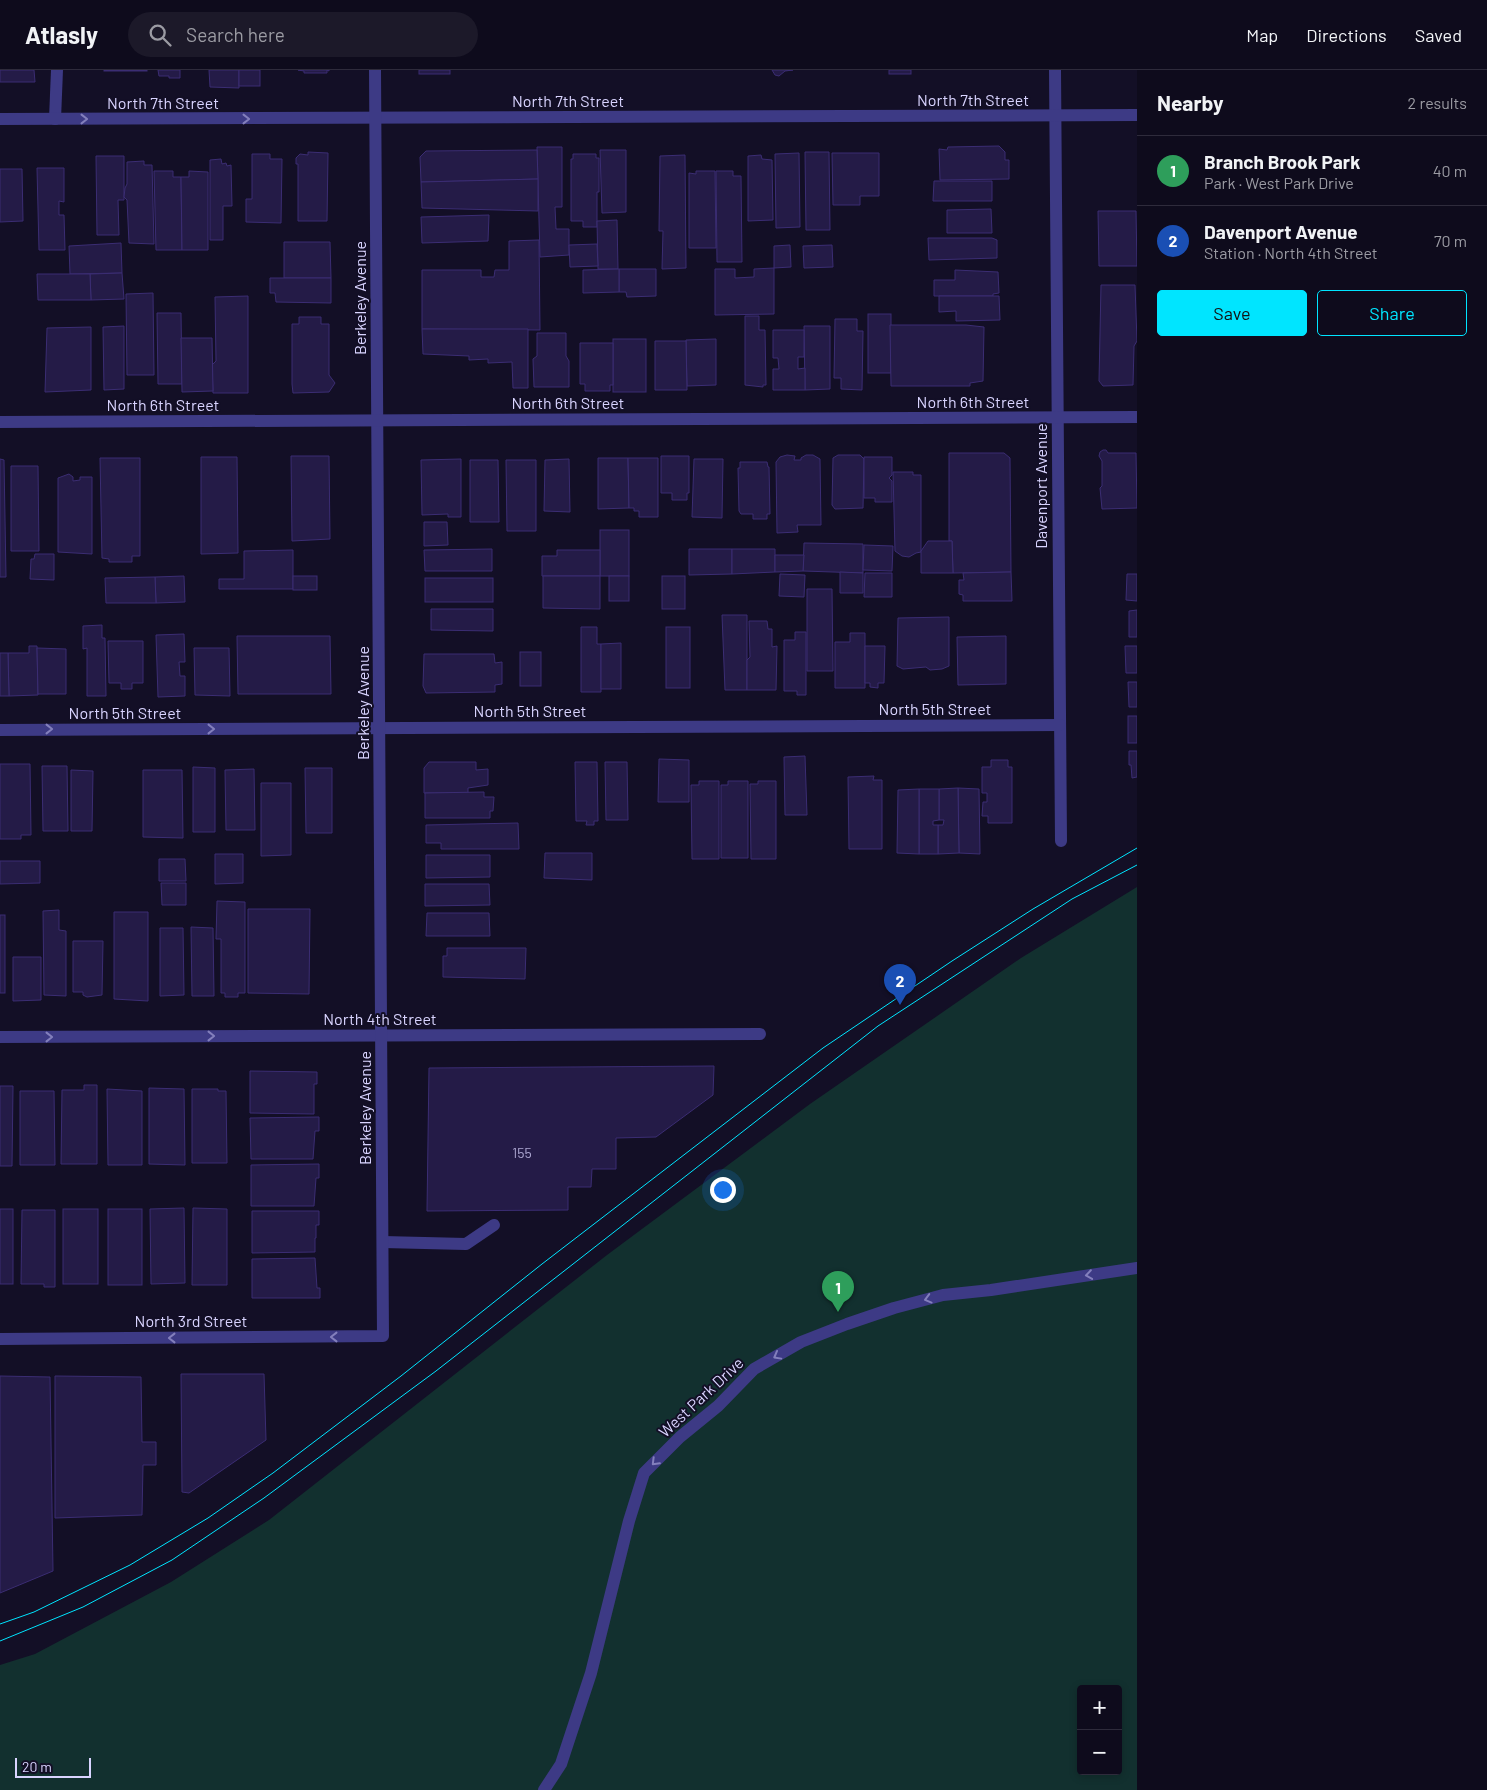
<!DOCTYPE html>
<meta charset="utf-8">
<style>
:root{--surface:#0e0b1c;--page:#1c1929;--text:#f1f3f6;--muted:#9b9ba3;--line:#2e2b3b;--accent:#00e5ff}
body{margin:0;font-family:Barlow,sans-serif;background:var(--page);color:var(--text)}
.controls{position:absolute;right:15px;bottom:15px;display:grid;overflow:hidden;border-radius:5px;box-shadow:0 2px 8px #0003}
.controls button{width:45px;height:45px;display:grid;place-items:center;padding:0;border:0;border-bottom:1px solid var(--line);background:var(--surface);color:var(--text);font:25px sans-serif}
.scale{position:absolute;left:15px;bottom:12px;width:76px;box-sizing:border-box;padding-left:5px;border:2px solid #d9d4ff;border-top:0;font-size:14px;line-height:18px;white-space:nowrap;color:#d9d4ff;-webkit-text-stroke:4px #130f26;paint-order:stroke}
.you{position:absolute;left:722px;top:1119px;width:18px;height:18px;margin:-12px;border:4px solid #fff;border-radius:50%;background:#1a73e8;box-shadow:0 0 0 8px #1a73e833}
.badge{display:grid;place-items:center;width:32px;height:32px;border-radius:50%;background:var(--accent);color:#fff;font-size:16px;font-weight:700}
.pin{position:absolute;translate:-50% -41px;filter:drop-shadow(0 1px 2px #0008)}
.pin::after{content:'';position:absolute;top:26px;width:18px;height:15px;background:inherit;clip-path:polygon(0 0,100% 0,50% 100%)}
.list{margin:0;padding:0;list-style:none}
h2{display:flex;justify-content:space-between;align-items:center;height:65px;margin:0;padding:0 20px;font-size:21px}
h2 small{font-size:16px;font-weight:400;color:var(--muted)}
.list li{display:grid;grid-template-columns:32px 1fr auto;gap:15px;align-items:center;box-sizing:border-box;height:70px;padding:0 20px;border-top:1px solid var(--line)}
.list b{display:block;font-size:19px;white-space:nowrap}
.list p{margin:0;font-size:16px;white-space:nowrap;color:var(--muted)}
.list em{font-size:16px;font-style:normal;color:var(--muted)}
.actions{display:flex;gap:10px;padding:15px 20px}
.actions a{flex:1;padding:11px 0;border:1px solid var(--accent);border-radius:5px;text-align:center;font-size:18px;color:var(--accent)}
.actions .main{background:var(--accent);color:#111}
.icon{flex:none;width:28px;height:28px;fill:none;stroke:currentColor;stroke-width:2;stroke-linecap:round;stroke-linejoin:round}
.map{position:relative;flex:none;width:1137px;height:1720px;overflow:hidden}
header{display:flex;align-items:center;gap:30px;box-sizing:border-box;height:70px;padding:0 25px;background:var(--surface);border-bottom:1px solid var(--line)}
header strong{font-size:24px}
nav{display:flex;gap:28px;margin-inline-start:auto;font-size:18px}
.search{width:350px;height:45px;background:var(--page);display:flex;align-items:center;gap:12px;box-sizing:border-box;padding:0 18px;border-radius:28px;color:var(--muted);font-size:19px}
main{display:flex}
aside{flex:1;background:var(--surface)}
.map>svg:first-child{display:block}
</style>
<header>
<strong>Atlasly</strong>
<div class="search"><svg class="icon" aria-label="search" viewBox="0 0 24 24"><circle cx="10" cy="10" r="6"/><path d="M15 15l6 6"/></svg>Search here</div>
<nav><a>Map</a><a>Directions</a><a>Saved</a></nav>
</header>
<main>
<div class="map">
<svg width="1137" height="1720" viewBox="0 0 1137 1720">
<rect width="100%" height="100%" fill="#130f26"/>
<!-- green -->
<path fill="#12302f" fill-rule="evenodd" d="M1137 817V1720H0V1595L35 1584 171 1512 269 1450 607 1185 810 1034 1021 888ZM1081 1619H1118V1701H1081Z"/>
<!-- building -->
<g fill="#241b47" stroke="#3b2d73">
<polygon points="0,0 34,0 35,12 0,12"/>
<rect x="104" y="0" width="43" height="1"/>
<polygon points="158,0 180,0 180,8 169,8 169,6 159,6"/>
<polygon points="209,0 239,0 239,18 210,17"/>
<rect x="239" y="0" width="21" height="16"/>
<polygon points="298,0 329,0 329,1 327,0 327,3 304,3 304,1"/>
<rect x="419" y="0" width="31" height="4"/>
<polygon points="772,0 793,0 785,1 779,6 775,5"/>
<rect x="889" y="0" width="22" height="4"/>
<polygon points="999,76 1005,82 1005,90 1009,90 1009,109 940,110 939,79 947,80 948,77"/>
<polygon points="537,77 562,77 562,137 555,137 556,159 569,159 569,185 540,187"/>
<polygon points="537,80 538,109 421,112 420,87 426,81"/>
<polygon points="600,80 626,80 626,142 602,143"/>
<polygon points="308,82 328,83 327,151 298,151 298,94 296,94 296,88 300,84 308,85"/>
<polygon points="805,82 829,82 830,160 806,160"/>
<polygon points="799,83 800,157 776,158 775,84"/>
<polygon points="832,83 879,83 879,126 860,126 860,135 833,135"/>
<polygon points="252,84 270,84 270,89 282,89 281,153 246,152 246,129 252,129"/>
<polygon points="573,84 596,84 596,88 599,88 599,122 597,122 597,157 583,157 583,151 571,151 571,89 573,89"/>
<polygon points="685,85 686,198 662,199 663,161 659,161 660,86"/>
<polygon points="761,85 762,89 772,90 773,150 748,151 748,86"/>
<polygon points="96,86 124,86 124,130 118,130 119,165 97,165"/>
<polygon points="221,89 222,94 226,93 227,96 231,95 232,136 223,136 223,170 210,170 210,90"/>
<polygon points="144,91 144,95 152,95 154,174 129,173 127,130 124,127 125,118 127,114 127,92"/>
<polygon points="37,98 64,98 64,132 59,131 59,145 64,145 65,180 39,180"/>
<polygon points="0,99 22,99 23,151 0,152"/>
<polygon points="154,101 173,101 173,107 181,107 182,180 156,180"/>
<polygon points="189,101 208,102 208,180 182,180 181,107 189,107"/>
<polygon points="696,101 715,101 716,178 689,178 689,103 696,104"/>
<polygon points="716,101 733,101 733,106 741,106 742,192 717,192"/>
<polygon points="538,109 538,141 422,138 421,112"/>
<polygon points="934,111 992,111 992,131 933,131"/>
<polygon points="991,139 992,163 947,163 947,140"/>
<polygon points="1098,141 1136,141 1137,196 1099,196"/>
<polygon points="489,145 488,171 422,173 421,147"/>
<polygon points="617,150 618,199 598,199 597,151"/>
<polygon points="928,168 992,168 997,170 997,188 929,190"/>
<polygon points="539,170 540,260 422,259 422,200 481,200 481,207 494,207 495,200 509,200 509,171"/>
<polygon points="284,172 330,172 331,208 284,208"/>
<polygon points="121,173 122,203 70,204 69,176"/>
<polygon points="597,174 598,196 570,197 569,175"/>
<polygon points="790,175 791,197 774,198 774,176"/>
<polygon points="832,175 833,197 804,198 803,176"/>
<polygon points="774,198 774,244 715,245 715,199 735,199 735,208 754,207 754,199"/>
<polygon points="619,199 656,199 656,226 627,227 626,222 619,222"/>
<polygon points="619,199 619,222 583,223 583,200"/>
<polygon points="955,200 998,202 999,223 993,224 993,226 934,226 934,210 955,210"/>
<polygon points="122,203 124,229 91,230 90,204"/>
<polygon points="37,204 90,204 91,230 38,230"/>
<polygon points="270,208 331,208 331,233 276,232 275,223 270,223"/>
<polygon points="1101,215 1135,215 1137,271 1134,276 1133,315 1103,316 1099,311"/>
<polygon points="153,223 154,305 127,305 126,224"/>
<polygon points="248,226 248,323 213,323 212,295 216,291 215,227"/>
<polygon points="939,226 999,226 1000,250 956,251 956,241 939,242"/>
<polygon points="157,243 181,243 182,314 158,314"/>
<rect x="868" y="244" width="23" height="59"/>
<polygon points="745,246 759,246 759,260 765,260 766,315 763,315 763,317 745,315"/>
<polygon points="299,247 321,247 321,254 329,254 329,305 335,313 329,322 293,323 292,314 292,254 299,254"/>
<polygon points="835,249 857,249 857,261 863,261 862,320 841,319 841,308 834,308"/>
<polygon points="890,255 966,255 984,257 983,311 970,313 970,316 891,316"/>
<polygon points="124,256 124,319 104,320 103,257"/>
<polygon points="804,256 830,256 830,319 805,320"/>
<polygon points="91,257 91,320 45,322 47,258"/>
<polygon points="422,259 528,259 528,318 513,318 512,292 488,293 488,289 469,290 469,286 423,284"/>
<polygon points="773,260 804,260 804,287 798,287 798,299 805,298 805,320 773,320 773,299 779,299 778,288 773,288"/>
<polygon points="537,263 566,263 566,286 569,291 569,317 534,317 533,289 537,286"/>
<polygon points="181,268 212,268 213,321 182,322"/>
<rect x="613" y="269" width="33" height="53"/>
<polygon points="716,269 716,315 687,316 686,270"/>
<polygon points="655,271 686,271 687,320 655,320"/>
<polygon points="580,273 613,273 613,315 610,315 610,321 585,321 585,314 580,314"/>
<polygon points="1103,380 1106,380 1108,383 1136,383 1137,438 1102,439 1100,418 1102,416 1102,391 1099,386 1100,382"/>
<polygon points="949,383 1004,383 1010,388 1011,502 953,503 952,471 949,471"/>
<polygon points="787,385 795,386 794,390 801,390 801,388 806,385 813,385 820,389 821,455 797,455 798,462 777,463 776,392 780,387"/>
<polygon points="838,385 860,385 864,389 863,438 835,439 832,435 833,388"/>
<polygon points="291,386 329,386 330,469 292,471"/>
<polygon points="661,386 689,386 689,423 687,423 687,430 672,430 672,423 661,423"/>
<polygon points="201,387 237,387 238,483 201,484"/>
<polygon points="864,387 892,387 892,405 889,408 892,411 892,432 875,432 875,428 864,428"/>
<polygon points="100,388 140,388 140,486 132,486 132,492 109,492 109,489 102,488"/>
<polygon points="598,388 628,388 629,438 598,439"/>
<polygon points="628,388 658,388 658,447 639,447 639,441 634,441 634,438 629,438"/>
<polygon points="0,389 4,390 6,507 0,507"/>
<polygon points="461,389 461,447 448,447 448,444 422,445 421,390"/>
<polygon points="569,389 570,442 544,441 545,390"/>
<polygon points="694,389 723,389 722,448 692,447"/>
<polygon points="470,390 498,390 499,452 470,452"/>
<polygon points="506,390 536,390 536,461 507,461"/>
<polygon points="740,392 767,392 768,397 769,397 770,444 767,444 767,449 753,449 753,444 741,444 739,441 738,398 740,398"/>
<polygon points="11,396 38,396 39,481 11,481"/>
<polygon points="893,402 913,402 913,405 921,405 921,482 916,483 909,487 902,486 895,481"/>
<polygon points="69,404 73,407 73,411 80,410 80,407 92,407 92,484 58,482 58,408"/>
<polygon points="424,452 447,452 448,475 424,476"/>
<rect x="600" y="460" width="29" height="46"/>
<polygon points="928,471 952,471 953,503 921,503 921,481"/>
<polygon points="804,473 863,474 863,503 803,501"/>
<polygon points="864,475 893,476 892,501 863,500"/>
<polygon points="492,479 492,501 425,501 424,480"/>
<polygon points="689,479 732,479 732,504 689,505"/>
<polygon points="732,479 775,479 775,502 732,504"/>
<polygon points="293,480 293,519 219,519 219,509 244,509 244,481"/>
<polygon points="557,480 600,480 600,506 542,506 542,486 557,486"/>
<polygon points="35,484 54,484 54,510 30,509 31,489 34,489"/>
<polygon points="775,485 804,485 803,501 775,502"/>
<polygon points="840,502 863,503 863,523 840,523"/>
<polygon points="1011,502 1012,531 963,531 963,525 959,524 959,510 964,510 963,503"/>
<polygon points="865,503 892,503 892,527 864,527"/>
<polygon points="780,504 805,505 804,527 779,526"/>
<polygon points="1127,504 1137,504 1137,531 1126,530"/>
<polygon points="184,506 185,532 156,533 155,507"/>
<rect x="293" y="506" width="24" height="14"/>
<polygon points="543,506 600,506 600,539 543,538"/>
<rect x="609" y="506" width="20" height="25"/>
<rect x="662" y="506" width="23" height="33"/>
<polygon points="155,507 156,533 106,533 105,508"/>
<rect x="425" y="508" width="68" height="24"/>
<polygon points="807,519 832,519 833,601 807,601"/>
<polygon points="431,539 493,539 493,561 431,560"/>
<polygon points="1137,540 1137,567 1129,567 1129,541"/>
<polygon points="722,545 747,545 747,620 725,620"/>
<polygon points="949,547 949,596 942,599 930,600 926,597 903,599 897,596 898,548"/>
<polygon points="749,551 767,551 768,559 772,559 772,577 777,576 776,620 747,620 747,590 750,587"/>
<polygon points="102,555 102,568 105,568 106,626 87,626 87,578 83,579 83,556"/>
<polygon points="581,557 597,557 597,574 601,574 601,622 581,622"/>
<rect x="666" y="557" width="24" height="61"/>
<polygon points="795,562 806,562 806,625 797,625 797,621 784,621 784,570 795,570"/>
<polygon points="850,563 865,563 865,618 835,618 835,572 850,572"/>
<polygon points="184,564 185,592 179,592 180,606 185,606 185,626 158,627 156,565"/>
<polygon points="237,566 330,566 331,624 238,624"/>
<polygon points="1006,566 1006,614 958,615 957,567"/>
<polygon points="108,571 143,571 143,613 132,613 132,619 121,619 121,613 109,613"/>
<polygon points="621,573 621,619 601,619 601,574"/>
<polygon points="29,576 37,576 38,625 9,626 8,583 29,583"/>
<polygon points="865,576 885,576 884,613 878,613 878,618 870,617 870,613 865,613"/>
<polygon points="1125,576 1137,576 1137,603 1126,603"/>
<polygon points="37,578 66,579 66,624 38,624"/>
<polygon points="194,578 229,578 230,626 195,625"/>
<rect x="520" y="582" width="21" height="34"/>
<polygon points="0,583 8,583 9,626 0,626"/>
<polygon points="424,584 494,584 495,593 502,592 502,614 495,615 495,622 426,623 423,616"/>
<polygon points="1128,612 1137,612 1137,637 1129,637"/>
<rect x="1128" y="646" width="9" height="27"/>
<polygon points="1129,681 1137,681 1137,707 1132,708 1131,695 1129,695"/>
<polygon points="805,686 807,745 785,745 784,687"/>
<polygon points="659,689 689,690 689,732 658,732"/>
<polygon points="991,690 1008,690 1008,697 1012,697 1012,753 988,753 988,746 982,746 983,732 987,732 987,723 982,723 982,697 991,697"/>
<polygon points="429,692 476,692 476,700 488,699 488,715 468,718 468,723 424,723 424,698"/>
<polygon points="575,692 597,692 598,751 594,751 594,755 586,755 587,751 576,751"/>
<polygon points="605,692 627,692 628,750 606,750"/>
<polygon points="0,694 30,694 31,765 21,765 21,769 0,769"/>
<polygon points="42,696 67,696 68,761 43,761"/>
<polygon points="193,697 215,698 215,762 193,762"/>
<polygon points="305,698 332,698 332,763 306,763"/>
<polygon points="254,699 255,760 226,760 225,700"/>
<polygon points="71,700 93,701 92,761 71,761"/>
<polygon points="143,700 182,700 183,768 143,767"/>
<polygon points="874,706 873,710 882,710 882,779 849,779 848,707"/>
<polygon points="699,711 719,711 719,789 692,789 691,715 699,715"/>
<polygon points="728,711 748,711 748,788 721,788 721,715 728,715"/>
<polygon points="758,711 776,711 776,789 751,789 750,714 758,714"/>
<polygon points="261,713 291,713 291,785 261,786"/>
<polygon points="958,718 979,719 980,784 959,783"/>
<polygon points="958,718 959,783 938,784 938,755 943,755 944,750 939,750 939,719"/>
<polygon points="919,719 939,719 939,750 933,751 933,755 938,755 938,784 919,784"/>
<polygon points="919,719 919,784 897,783 898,720"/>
<polygon points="484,722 484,727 494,727 493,741 490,741 490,748 425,748 425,723"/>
<polygon points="518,753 519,779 441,779 441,773 426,773 426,755"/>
<polygon points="545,783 592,783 592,810 544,808"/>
<polygon points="215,784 243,784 243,813 215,814"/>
<polygon points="426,785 490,785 490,807 426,808"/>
<polygon points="159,789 185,789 186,811 159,811"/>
<polygon points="0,791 40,791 40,813 0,814"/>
<polygon points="161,813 186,813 186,835 162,835"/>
<polygon points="425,814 489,814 490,835 425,836"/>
<polygon points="217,831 245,832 245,923 238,923 238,927 225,927 225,923 221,923 221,869 216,869"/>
<polygon points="248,839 310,839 309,924 248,923"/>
<polygon points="59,840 59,860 66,861 66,926 44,925 43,841"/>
<polygon points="114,842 148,842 148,931 114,929"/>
<polygon points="427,843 489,843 490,866 426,866"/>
<rect x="0" y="845" width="5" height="78"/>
<polygon points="191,857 213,858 214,926 192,926"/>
<polygon points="160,858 183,858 184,925 160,926"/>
<polygon points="73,871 103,871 102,925 87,927 83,925 83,922 73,922"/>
<polygon points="447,878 526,878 525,909 443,907 443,886 447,886"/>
<polygon points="13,887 41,887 41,930 13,931"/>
<polygon points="714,996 713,1025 656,1067 616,1068 616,1099 592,1099 591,1117 568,1117 568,1140 427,1141 429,998"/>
<polygon points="250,1001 317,1002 317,1014 314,1014 314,1044 250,1043"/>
<polygon points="84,1015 97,1015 97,1094 61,1094 62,1020 84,1020"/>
<polygon points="0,1016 13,1016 12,1096 0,1096"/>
<polygon points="149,1018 184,1019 185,1095 149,1094"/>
<polygon points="107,1019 142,1021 142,1095 108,1095"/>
<polygon points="192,1019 218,1019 218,1021 226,1021 227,1093 192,1093"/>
<polygon points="20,1021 54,1021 55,1095 20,1095"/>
<polygon points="319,1047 319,1061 315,1061 313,1089 251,1089 250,1048"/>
<polygon points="319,1094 319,1108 316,1108 314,1136 251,1136 251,1095"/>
<polygon points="184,1138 185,1213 151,1214 150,1139"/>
<polygon points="193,1138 227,1139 227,1215 192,1215"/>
<rect x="0" y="1139" width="13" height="75"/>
<rect x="63" y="1139" width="35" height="75"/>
<rect x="108" y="1139" width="34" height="76"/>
<polygon points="22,1140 55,1140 55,1217 44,1217 44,1214 21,1214"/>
<polygon points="252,1141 319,1141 319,1155 316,1155 316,1168 315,1168 315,1182 252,1183"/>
<polygon points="315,1188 317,1218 320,1218 320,1228 252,1228 252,1189"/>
<polygon points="181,1304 264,1304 266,1370 189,1423 182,1422"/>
<polygon points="0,1306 50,1307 53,1501 0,1523"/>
<polygon points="55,1306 141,1307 142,1372 156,1372 156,1395 143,1395 142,1445 55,1448"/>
</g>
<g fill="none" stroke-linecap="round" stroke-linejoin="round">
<!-- service -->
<g stroke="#3d3a85" stroke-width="12">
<polyline points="55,49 57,0"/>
<polyline points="383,1172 466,1174 494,1155"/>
</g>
<!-- minor -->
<g stroke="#3d3a85" stroke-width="12">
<polyline points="1055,0 1061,771"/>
<polyline points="0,49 1137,45"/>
<polyline points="0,660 1060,655"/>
<polyline points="0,967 760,964"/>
<polyline points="0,1269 383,1266 375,0"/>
<polyline points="544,1720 561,1694 591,1603 629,1451 644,1403 680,1367 718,1336 754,1299 801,1272 847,1254 894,1238 943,1225 991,1220 1137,1198"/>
</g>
<!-- tertiary -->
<polyline stroke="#3d3a85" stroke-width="12" points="0,352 1137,347"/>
<!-- tram -->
<g stroke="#00e5ff" stroke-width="1">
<polyline points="0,1554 34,1542 130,1495 208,1448 273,1403 401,1306 542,1194 823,978 952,891 1033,839 1137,778"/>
<polyline points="0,1571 83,1537 172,1490 264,1428 436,1301 878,956 1072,829 1137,795"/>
</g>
</g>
<!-- one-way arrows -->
<defs><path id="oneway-chevron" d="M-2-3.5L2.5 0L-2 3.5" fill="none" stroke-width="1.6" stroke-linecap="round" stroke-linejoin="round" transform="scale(1.25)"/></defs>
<g stroke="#837fbc">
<use href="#oneway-chevron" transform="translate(84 49)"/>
<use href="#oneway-chevron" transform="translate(246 49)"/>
<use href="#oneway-chevron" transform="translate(49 659)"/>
<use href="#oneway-chevron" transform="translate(211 659)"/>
<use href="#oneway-chevron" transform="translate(211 966)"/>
<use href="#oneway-chevron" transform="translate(49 967)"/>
<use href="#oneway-chevron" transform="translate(1089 1205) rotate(172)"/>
<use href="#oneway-chevron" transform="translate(928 1229) rotate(165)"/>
<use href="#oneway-chevron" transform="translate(334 1267) rotate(180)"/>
<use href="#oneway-chevron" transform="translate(172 1268) rotate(180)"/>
<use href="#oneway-chevron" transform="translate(777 1286) rotate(151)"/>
<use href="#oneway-chevron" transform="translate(655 1392) rotate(135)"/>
</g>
<g text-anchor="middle" stroke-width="4" stroke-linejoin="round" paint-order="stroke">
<!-- number labels -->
<g font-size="14" fill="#aca6d1">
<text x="522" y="1088">155</text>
</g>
<!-- street labels -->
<g font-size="16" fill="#d9d4ff" stroke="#130f26">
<text x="973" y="36">North 7th Street</text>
<text x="568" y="37">North 7th Street</text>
<text x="163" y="39">North 7th Street</text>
<text transform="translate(360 228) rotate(-90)" y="6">Berkeley Avenue</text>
<text x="973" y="338">North 6th Street</text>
<text x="568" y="339">North 6th Street</text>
<text x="163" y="341">North 6th Street</text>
<text transform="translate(1041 416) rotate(-90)" y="6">Davenport Avenue</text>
<text transform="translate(363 633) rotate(-90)" y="6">Berkeley Avenue</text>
<text x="935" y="645">North 5th Street</text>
<text x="530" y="647">North 5th Street</text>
<text x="125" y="649">North 5th Street</text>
<text x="380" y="955">North 4th Street</text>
<text transform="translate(365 1038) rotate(-90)" y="6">Berkeley Avenue</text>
<text x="191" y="1257">North 3rd Street</text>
<text transform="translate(701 1327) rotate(-43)" y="6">West Park Drive</text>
</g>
</g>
</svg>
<div class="controls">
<button>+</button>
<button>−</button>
</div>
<div class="scale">20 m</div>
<div class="you"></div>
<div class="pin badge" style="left:838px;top:1242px;background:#2e9e5b">1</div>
<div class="pin badge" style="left:900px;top:935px;background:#1a4fb4">2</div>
</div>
<aside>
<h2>Nearby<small>2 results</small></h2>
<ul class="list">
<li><span class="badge" style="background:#2e9e5b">1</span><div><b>Branch Brook Park</b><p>Park · West Park Drive</p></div><em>40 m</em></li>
<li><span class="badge" style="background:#1a4fb4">2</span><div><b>Davenport Avenue</b><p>Station · North 4th Street</p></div><em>70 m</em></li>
</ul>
<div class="actions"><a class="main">Save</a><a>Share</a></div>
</aside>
</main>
